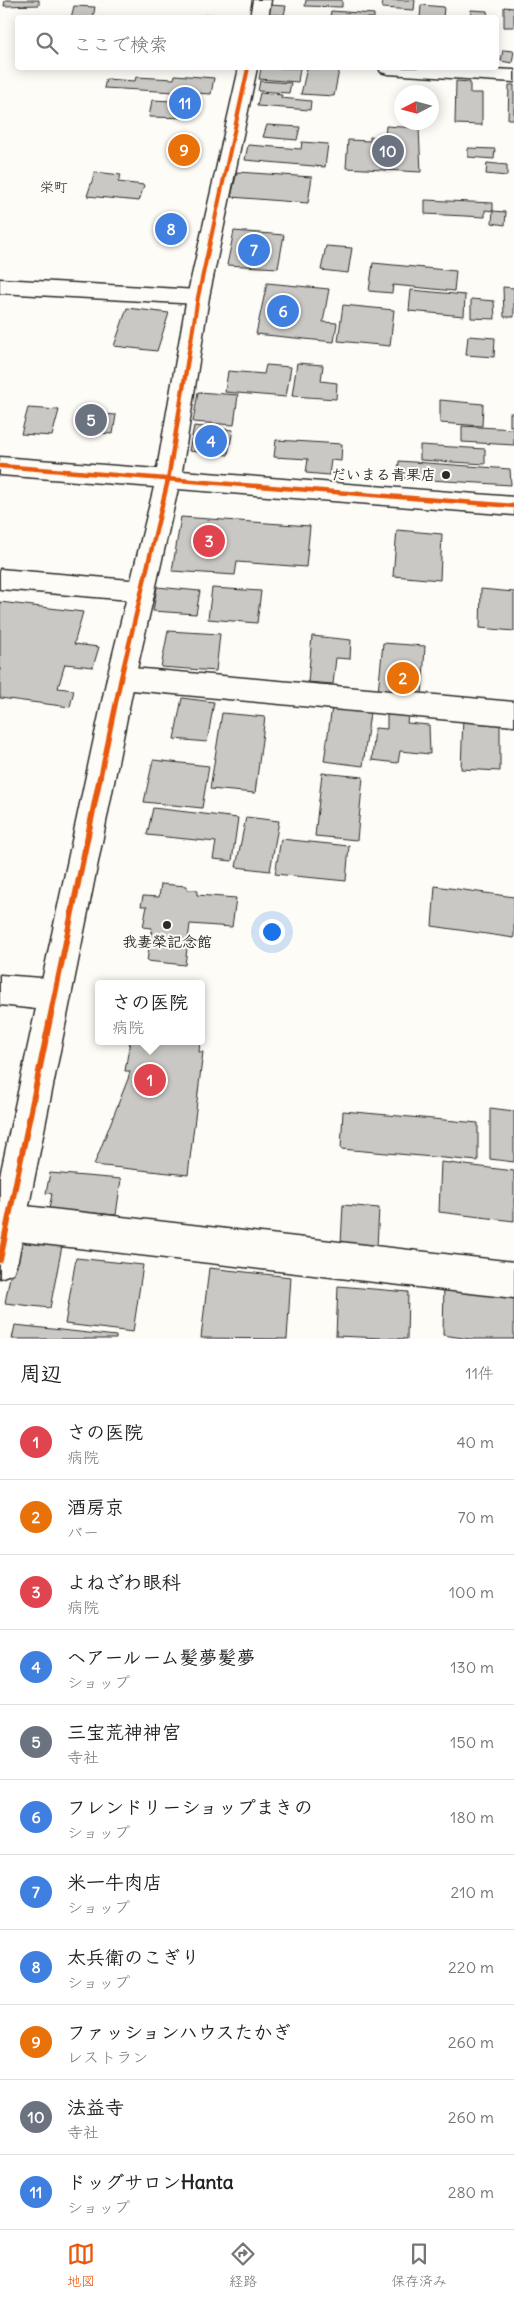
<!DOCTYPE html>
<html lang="ja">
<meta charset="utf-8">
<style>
:root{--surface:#fff;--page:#f6f6f6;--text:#222;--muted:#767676;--line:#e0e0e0;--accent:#ea580c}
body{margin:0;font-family:Delius,"Klee One",sans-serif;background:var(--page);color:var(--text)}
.compass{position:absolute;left:394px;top:85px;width:45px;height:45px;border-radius:50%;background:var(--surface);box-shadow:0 2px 12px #0003;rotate:264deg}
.you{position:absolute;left:271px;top:931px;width:18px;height:18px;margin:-12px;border:4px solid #fff;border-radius:50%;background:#1a73e8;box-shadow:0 0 0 8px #1a73e833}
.badge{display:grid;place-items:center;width:32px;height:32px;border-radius:50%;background:var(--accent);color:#fff;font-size:16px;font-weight:700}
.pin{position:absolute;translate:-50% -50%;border:2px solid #fff;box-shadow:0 1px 5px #0006}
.popup{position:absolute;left:95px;top:980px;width:110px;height:65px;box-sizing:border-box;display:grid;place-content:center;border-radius:5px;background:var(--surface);filter:drop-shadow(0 1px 4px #0005);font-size:16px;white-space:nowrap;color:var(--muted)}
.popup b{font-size:19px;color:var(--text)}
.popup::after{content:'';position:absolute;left:50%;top:100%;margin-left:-10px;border:10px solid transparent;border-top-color:var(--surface)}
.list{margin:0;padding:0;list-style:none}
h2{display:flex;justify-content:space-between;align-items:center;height:65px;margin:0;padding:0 20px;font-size:21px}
h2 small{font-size:16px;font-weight:400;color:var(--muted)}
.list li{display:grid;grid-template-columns:32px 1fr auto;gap:15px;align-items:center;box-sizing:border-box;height:75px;padding:0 20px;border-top:1px solid var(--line)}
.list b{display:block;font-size:19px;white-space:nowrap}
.list p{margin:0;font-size:16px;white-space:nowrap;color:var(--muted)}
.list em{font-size:16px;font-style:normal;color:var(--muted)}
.icon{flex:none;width:28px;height:28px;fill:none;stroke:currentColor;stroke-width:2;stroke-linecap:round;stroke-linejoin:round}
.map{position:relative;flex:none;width:514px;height:1339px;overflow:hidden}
.search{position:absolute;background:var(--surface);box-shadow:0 2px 12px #0003;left:15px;right:15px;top:15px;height:55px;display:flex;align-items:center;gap:12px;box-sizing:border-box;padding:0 18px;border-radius:5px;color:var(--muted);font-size:19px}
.sheet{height:890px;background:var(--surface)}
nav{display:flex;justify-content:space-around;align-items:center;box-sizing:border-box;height:70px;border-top:1px solid var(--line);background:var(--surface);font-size:14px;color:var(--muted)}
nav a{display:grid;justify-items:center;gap:2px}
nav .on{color:var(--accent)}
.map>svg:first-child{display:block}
</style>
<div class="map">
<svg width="514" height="1339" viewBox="0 0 514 1339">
<rect width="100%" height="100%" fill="#fdfcf7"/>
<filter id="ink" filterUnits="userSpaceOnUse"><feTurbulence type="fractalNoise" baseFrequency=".02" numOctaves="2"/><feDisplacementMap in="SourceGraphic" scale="10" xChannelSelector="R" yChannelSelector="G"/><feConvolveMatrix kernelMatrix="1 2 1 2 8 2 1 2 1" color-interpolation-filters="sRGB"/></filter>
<g filter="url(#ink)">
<!-- building -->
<g fill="#c9c8c4" stroke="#2b2b2b">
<polygon points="5,0 39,0 39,5 4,6"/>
<polygon points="306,0 342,0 342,7 305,6"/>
<polygon points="383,0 415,0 414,10 382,8"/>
<polygon points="269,5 286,6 284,15 267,14"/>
<polygon points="421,5 444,7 443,18 420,18"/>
<polygon points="74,6 95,7 93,18 71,18"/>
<polygon points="504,7 514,8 514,27 504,27"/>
<polygon points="471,10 487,11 488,18 470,18"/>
<polygon points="331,11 374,14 374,18 330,18"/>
<polygon points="205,15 242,17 205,18"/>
<polygon points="503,50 514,51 512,63 501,61"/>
<polygon points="261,68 300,68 298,82 259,79"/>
<polygon points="307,68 339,70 334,96 301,94"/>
<polygon points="175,75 214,78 211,94 104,88 106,79 135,81 136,77 174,79"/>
<polygon points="260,81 291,83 289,93 258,91"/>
<polygon points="456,81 470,82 470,93 482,93 482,125 455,124"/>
<polygon points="509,85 514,85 514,119 508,119"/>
<polygon points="260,93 282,95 281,98 311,101 310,110 257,106"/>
<polygon points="152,100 193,102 190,118 149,117"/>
<polygon points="267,125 300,127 297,140 263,137"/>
<polygon points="386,126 419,128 421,172 346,168 348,140 370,141 370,137 385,137"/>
<polygon points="302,142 328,144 325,167 245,160 248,145 301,149"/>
<polygon points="468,148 495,149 494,159 468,157"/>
<polygon points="487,163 507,165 507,176 486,174"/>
<polygon points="95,172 121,175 118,182 144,185 139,201 87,196"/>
<polygon points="237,172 312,177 308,203 231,197"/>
<polygon points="425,200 493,203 493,211 485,210 485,217 425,214"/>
<polygon points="493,211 506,212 505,225 492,223"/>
<polygon points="234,231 284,235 278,268 227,265"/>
<polygon points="326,246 352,248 348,273 321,270"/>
<polygon points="373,263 456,271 454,291 393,285 392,293 369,291"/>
<polygon points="267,283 329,289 323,322 337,323 334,342 256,334"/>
<polygon points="503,287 514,288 514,317 504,317"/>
<polygon points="411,290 465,295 464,316 409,311"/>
<polygon points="471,299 494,301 495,319 471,318"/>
<polygon points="343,305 394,310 390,346 338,341"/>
<polygon points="127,308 169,313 157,351 114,346"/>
<polygon points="468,336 495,338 494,357 466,355"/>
<polygon points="297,363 323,365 321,381 337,383 336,399 292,396"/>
<polygon points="266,365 291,367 286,397 225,392 228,371 264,374"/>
<polygon points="198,392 238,395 234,425 193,422"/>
<polygon points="440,400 483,404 482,426 440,423"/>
<polygon points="28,408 59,410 52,436 21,434"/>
<polygon points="87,413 116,415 113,434 84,432"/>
<rect x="510" y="413" width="4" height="13"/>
<polygon points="194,426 233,430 228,455 189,451"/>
<polygon points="462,426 514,429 514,445 462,442"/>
<polygon points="276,440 342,444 341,461 331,460 329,475 306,473 308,459 274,457"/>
<polygon points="420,445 485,449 485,464 420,460"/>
<polygon points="399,461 510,469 511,485 398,478"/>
<polygon points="181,517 310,526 306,567 237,562 235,575 172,571"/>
<polygon points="397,530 442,534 440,580 393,576"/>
<polygon points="157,587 200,591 196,614 153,611"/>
<polygon points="212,588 261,591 257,623 208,619"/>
<polygon points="481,589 514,592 514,631 480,628"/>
<polygon points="0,602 83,612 74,644 99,647 93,667 65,664 58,688 74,690 70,707 0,698"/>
<polygon points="168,631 220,634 216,671 161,667"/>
<polygon points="312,636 351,640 350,659 336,658 333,684 308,682"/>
<polygon points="383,643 425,646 422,697 378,693"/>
<polygon points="182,698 214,702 207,742 174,739"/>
<polygon points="332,707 370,712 363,766 324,761"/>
<polygon points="222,713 265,717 255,793 210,789"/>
<polygon points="387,713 408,714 407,723 429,725 430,754 400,751 398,763 372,760 375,728 387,729"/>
<polygon points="463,717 500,720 500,771 461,769"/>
<polygon points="153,760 209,766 202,808 144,802"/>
<polygon points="322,773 363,777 357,840 315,836"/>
<polygon points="153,808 238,818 232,861 213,859 216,842 147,835"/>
<polygon points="246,817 279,821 270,871 236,867"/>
<polygon points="281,839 349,846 346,881 275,874"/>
<polygon points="161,884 187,886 187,890 197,890 197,895 236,898 232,927 190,924 185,965 147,961 152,928 143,927 147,906 141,906 143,896 159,897"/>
<polygon points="435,886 514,897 514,938 432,926"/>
<polygon points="130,1041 200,1041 199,1052 203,1052 188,1175 94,1165 128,1079 130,1071 125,1071"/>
<polygon points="490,1108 514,1111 514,1162 490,1159"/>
<polygon points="343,1111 478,1123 478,1161 341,1149"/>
<polygon points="441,1162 514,1171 514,1221 439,1212"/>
<polygon points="50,1173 121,1179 116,1215 49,1209 52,1194 46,1193"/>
<polygon points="343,1205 379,1208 377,1247 341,1244"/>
<polygon points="17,1240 62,1246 50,1308 5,1303"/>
<polygon points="76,1258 143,1265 133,1332 65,1324"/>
<polygon points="209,1268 291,1277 287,1339 201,1338"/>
<polygon points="444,1283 514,1291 514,1339 470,1339 443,1335"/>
<polygon points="338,1286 408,1292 407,1339 336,1336"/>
<polygon points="15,1325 116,1336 116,1339 12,1339"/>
</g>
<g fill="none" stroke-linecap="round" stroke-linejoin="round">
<!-- street casing -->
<g stroke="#2b2b2b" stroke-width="3">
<g id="street">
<polygon points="0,279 198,290 206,292 209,297 206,302 198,304 0,293"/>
<polygon points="0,569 142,581 151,584 155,591 151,598 142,601 0,589"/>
<polygon points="121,667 514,702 514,726 121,689 111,686 107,678 111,670"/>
<polygon points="0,975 55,979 66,984 71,995 66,1006 55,1011 0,1005"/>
<polygon points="8,1204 514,1262 514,1298 8,1240 0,1236 0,1208"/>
</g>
</g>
<!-- secondary casing -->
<g stroke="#2b2b2b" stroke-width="3">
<g id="secondary">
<polygon points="253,0 271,0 268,18 250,18"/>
<polygon points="239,68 257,68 209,297 182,471 514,497 514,515 178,489 135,678 18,1260 13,1273 0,1278 0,1176 107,678 154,487 0,475 0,457 157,469 187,297"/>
<polygon points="379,68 469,68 514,70 514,82 388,74 381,72"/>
</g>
</g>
<!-- street -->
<use href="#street" fill="#fdfcf7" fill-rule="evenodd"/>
<!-- secondary -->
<use href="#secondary" fill="#fdfcf7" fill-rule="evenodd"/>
<!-- cycleway-far2 casing -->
<g stroke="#fdfcf7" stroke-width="6">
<polyline id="cycleway-far2" points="191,341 198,297 248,68"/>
</g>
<!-- cycleway-far1 casing -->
<g stroke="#fdfcf7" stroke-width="8">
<g id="cycleway-far1">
<polyline points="0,466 514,506"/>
<polyline points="100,779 121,678 168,480 191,340"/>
</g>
</g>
<!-- cycleway casing -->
<g stroke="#fdfcf7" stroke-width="9">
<polyline id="cycleway" points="0,1260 100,777"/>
</g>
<!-- cycleway-far2 -->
<use href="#cycleway-far2" stroke="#e8590c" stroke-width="4"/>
<!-- cycleway-far1 -->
<use href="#cycleway-far1" stroke="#e8590c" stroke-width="4.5"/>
<!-- cycleway -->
<use href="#cycleway" stroke="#e8590c" stroke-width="6"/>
</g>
</g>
<!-- markers -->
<g fill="#2b2b2b" stroke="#fdfcf7" stroke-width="2">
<circle cx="446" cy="475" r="5"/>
<circle cx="167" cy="925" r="5"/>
</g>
<g text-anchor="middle" stroke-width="4" stroke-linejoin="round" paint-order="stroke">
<!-- far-neighbourhood labels -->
<g font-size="14" fill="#2b2b2b" stroke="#fdfcf7">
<text x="54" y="192">栄町</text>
</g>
<!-- poi labels -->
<g font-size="15" font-weight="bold" fill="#2b2b2b" stroke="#fdfcf7" text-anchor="end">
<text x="436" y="480">だいまる青果店</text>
<text x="167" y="947" text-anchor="middle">我妻榮記念館</text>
</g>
</g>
</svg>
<svg class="compass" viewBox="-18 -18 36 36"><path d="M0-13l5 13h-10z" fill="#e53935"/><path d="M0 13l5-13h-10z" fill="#767676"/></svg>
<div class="you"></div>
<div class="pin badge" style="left:150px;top:1080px;background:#e0444e">1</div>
<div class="popup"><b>さの医院</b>病院</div>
<div class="pin badge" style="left:403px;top:678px;background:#e8710a">2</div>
<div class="pin badge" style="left:209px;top:541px;background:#e0444e">3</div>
<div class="pin badge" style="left:211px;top:441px;background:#3f7fe0">4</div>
<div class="pin badge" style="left:91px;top:420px;background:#6b7280">5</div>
<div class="pin badge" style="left:283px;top:311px;background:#3f7fe0">6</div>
<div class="pin badge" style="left:254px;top:250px;background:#3f7fe0">7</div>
<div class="pin badge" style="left:171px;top:229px;background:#3f7fe0">8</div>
<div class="pin badge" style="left:184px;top:150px;background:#e8710a">9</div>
<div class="pin badge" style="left:388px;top:151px;background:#6b7280">10</div>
<div class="pin badge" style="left:185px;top:103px;background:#3f7fe0">11</div>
<div class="search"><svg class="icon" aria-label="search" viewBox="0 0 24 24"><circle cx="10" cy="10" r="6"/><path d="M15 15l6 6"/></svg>ここで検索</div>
</div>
<section class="sheet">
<h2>周辺<small>11件</small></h2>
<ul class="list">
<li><span class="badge" style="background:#e0444e">1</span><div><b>さの医院</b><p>病院</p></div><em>40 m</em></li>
<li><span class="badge" style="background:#e8710a">2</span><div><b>酒房京</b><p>バー</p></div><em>70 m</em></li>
<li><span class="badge" style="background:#e0444e">3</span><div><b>よねざわ眼科</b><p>病院</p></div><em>100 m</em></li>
<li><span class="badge" style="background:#3f7fe0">4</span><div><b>ヘアールーム髪夢髪夢</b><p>ショップ</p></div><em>130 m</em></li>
<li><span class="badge" style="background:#6b7280">5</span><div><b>三宝荒神神宮</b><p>寺社</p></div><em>150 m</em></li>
<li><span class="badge" style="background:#3f7fe0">6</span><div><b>フレンドリーショップまきの</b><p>ショップ</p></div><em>180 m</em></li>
<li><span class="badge" style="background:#3f7fe0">7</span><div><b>米一牛肉店</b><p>ショップ</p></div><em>210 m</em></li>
<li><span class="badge" style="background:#3f7fe0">8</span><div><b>太兵衛のこぎり</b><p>ショップ</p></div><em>220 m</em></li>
<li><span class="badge" style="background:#e8710a">9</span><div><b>ファッションハウスたかぎ</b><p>レストラン</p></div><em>260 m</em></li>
<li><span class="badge" style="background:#6b7280">10</span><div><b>法益寺</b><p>寺社</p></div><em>260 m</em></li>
<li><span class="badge" style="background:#3f7fe0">11</span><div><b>ドッグサロンHanta</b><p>ショップ</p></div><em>280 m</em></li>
</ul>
</section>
<nav>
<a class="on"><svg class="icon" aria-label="map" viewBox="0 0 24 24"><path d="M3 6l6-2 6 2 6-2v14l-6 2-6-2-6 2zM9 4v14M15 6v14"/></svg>地図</a>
<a><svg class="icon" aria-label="directions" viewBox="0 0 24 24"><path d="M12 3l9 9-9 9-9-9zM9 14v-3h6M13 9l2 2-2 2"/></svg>経路</a>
<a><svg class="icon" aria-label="saved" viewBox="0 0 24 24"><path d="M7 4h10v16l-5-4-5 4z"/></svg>保存済み</a>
</nav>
